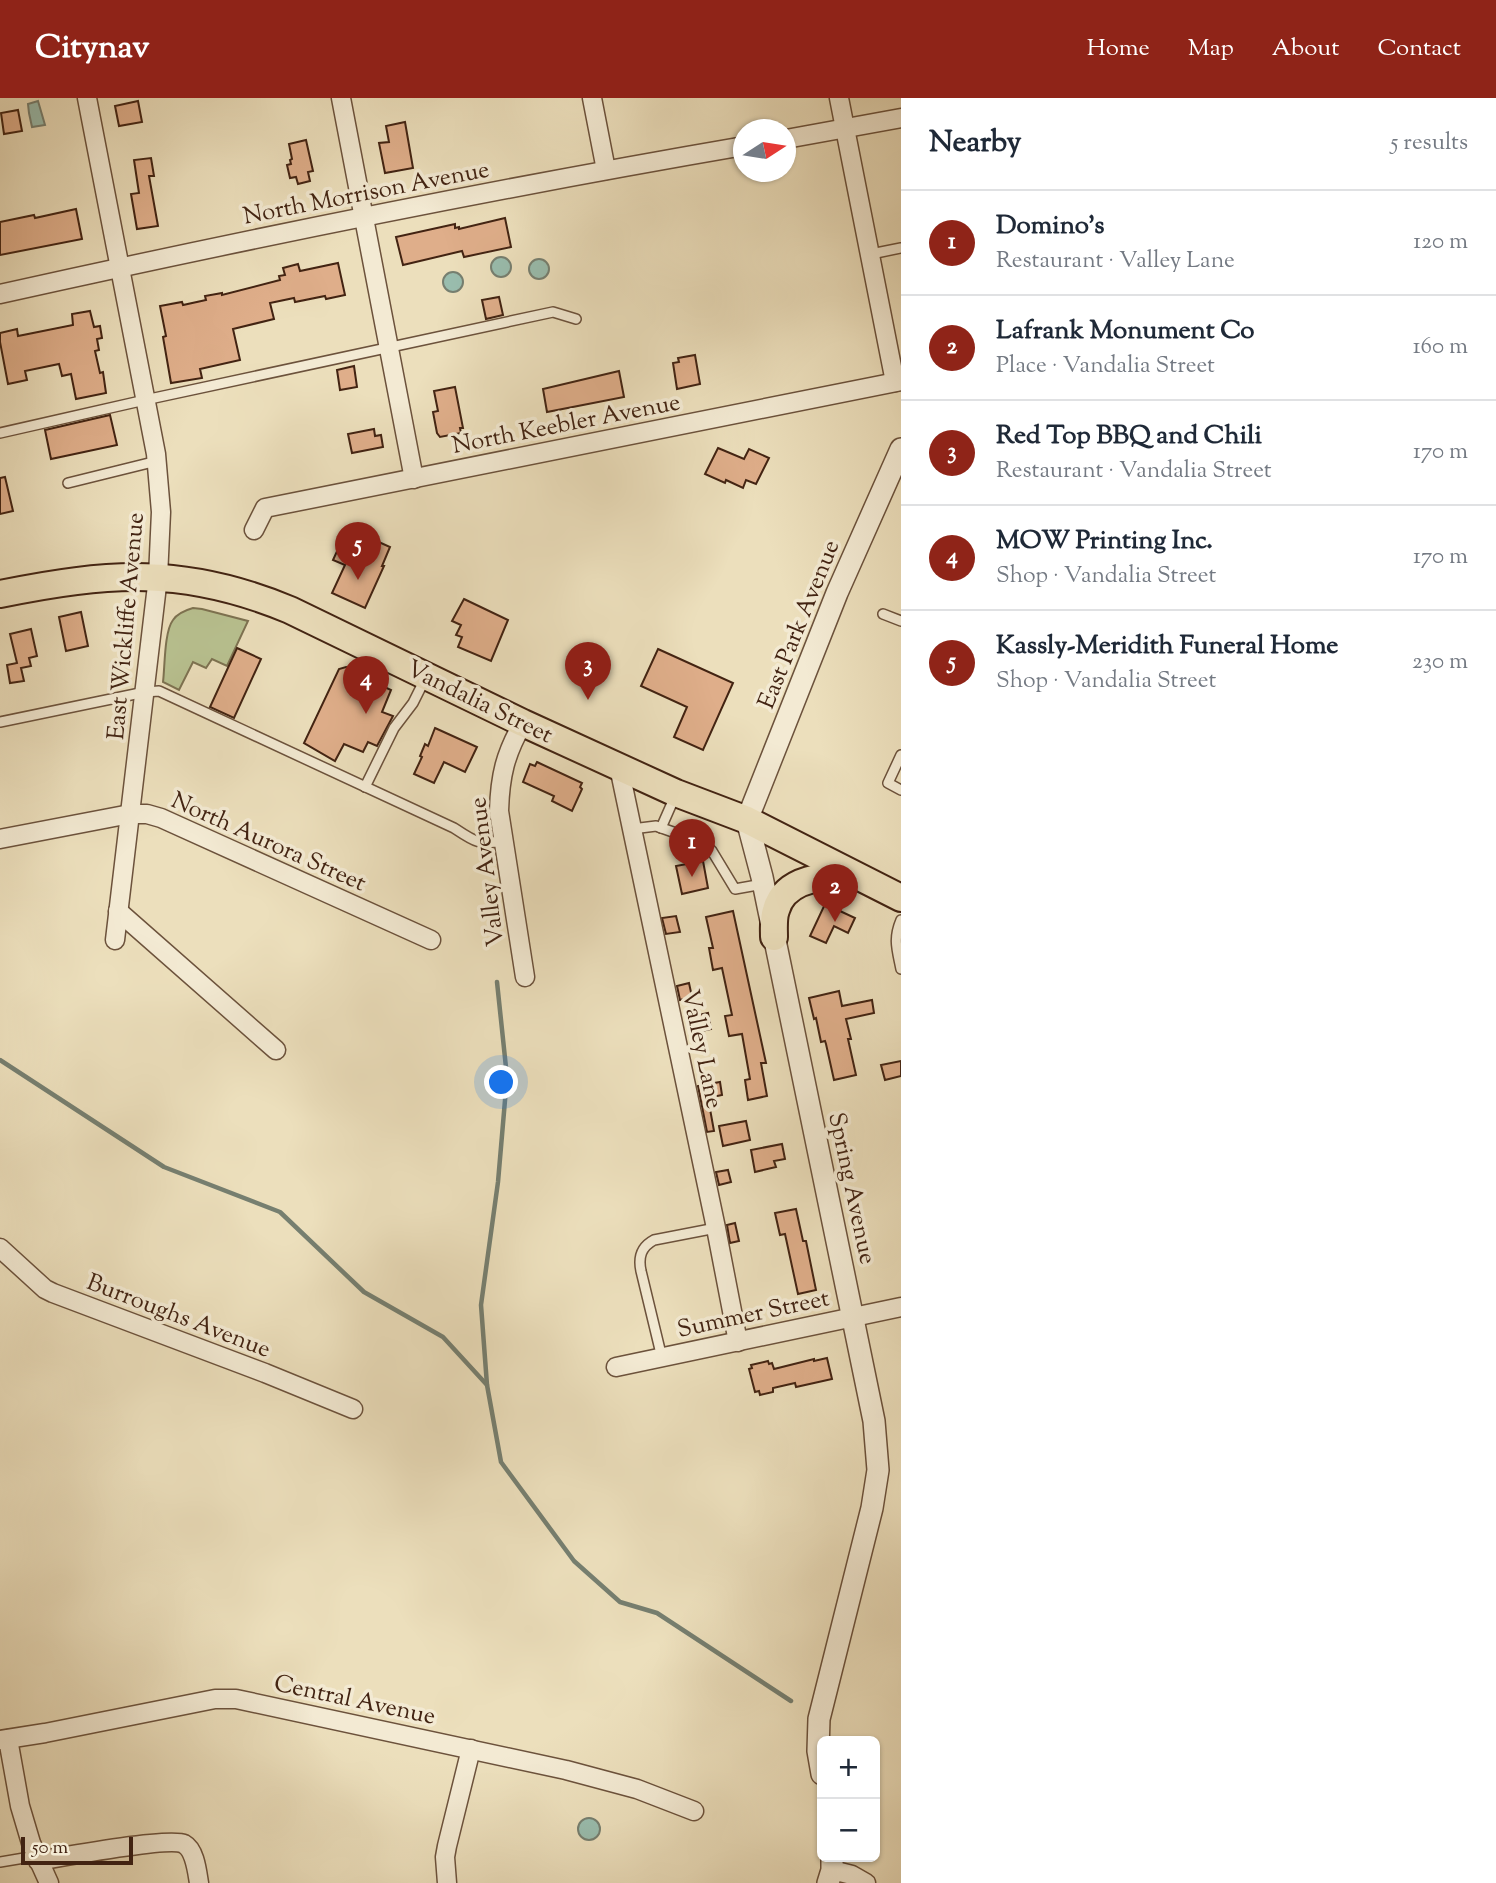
<!DOCTYPE html>
<meta charset="utf-8">
<style>
:root{--surface:#fff;--page:#f6f6f7;--text:#1f2937;--muted:#747a83;--line:#e0e1e3;--accent:#8f2418}
body{margin:0;font-family:"Sorts Mill Goudy",serif;background:var(--page);color:var(--text)}
.controls{position:absolute;right:21px;bottom:21px;display:grid;overflow:hidden;border-radius:10px;box-shadow:0 2px 5px #0004}
.controls button{width:63px;height:63px;display:grid;place-items:center;padding:0;border:0;border-bottom:2px solid var(--line);background:var(--surface);color:var(--text);font:35px sans-serif}
.compass{position:absolute;left:733px;top:21px;width:63px;height:63px;border-radius:50%;background:var(--surface);box-shadow:0 2px 5px #0004;rotate:78deg}
.scale{position:absolute;left:21px;bottom:18px;width:112px;box-sizing:border-box;padding-left:7px;border:4px solid #422312;border-top:0;font-size:19px;line-height:24px;white-space:nowrap;color:#422312;-webkit-text-stroke:5px #f3ead3;paint-order:stroke}
.you{position:absolute;left:502px;top:985px;width:24px;height:24px;margin:-18px;border:5px solid #fff;border-radius:50%;background:#1a73e8;box-shadow:0 0 0 10px #1a73e833}
.badge{display:grid;place-items:center;width:46px;height:46px;border-radius:50%;background:var(--accent);color:#fff;font-size:23px;font-weight:700}
.pin{position:absolute;translate:-50% -58px;filter:drop-shadow(0 2px 4px #0008)}
.pin::after{content:'';position:absolute;top:37px;width:24px;height:21px;background:inherit;clip-path:polygon(0 0,100% 0,50% 100%)}
.list{margin:0;padding:0;list-style:none}
h2{display:flex;justify-content:space-between;align-items:center;height:91px;margin:0;padding:0 28px;font-size:30px}
h2 small{font-size:23px;font-weight:400;color:var(--muted)}
.list li{display:grid;grid-template-columns:46px 1fr auto;gap:21px;align-items:center;box-sizing:border-box;height:105px;padding:0 28px;border-top:2px solid var(--line)}
.list b{display:block;font-size:26px;white-space:nowrap}
.list p{margin:0;font-size:23px;white-space:nowrap;color:var(--muted)}
.list em{font-size:23px;font-style:normal;color:var(--muted)}
.map{position:relative;flex:none;width:901px;height:1785px;overflow:hidden}
header{display:flex;align-items:center;gap:42px;box-sizing:border-box;height:98px;padding:0 35px;background:var(--accent);color:#fff}
header strong{font-size:33px}
nav{display:flex;gap:38px;margin-inline-start:auto;font-size:24px}
main{display:flex}
aside{flex:1;background:var(--surface)}
.map>svg:first-child{display:block}
</style>
<header>
<strong>Citynav</strong>
<nav><a>Home</a><a>Map</a><a>About</a><a>Contact</a></nav>
</header>
<main>
<div class="map">
<svg width="901" height="1785" viewBox="0 0 901 1785">
<rect width="100%" height="100%" fill="#ecdfbc"/>
<filter id="stains"><feTurbulence type="fractalNoise" baseFrequency=".00286" numOctaves="4"/><feColorMatrix values="0 0 0 0 .2 0 0 0 0 .09 0 0 0 0 .02 0 0 0 .5 -.17"/></filter>
<radialGradient id="worn" r=".72"><stop offset=".6" stop-color="#630" stop-opacity="0"/><stop offset="1" stop-color="#630" stop-opacity=".3"/></radialGradient>
<!-- green -->
<path fill="#b8c190" stroke="#7d7251" stroke-width="2" d="M193 510 202 511 248 523 227 568 212 561 206 570 193 564 179 592 163 584C165 569 164 534 173 522 177 516 186 512 193 510Z"/>
<!-- water -->
<g fill="#99bdae" stroke="#767f70" stroke-width="2">
<polygon points="38,3 45,27 32,29 29,15 28,6"/>
<circle cx="501" cy="169" r="10"/>
<circle cx="539" cy="171" r="10"/>
<circle cx="453" cy="184" r="10"/>
<circle cx="589" cy="1731" r="11"/>
</g>
<g fill="none" stroke-linecap="round" stroke-linejoin="round">
<!-- stream -->
<g stroke="#767f70" stroke-width="4.5">
<polyline points="0,962 164,1069 280,1114 364,1194 443,1239 487,1287 501,1364 574,1463 620,1504 657,1515 791,1603"/>
<polyline points="487,1287 481,1207 498,1084 507,979 497,884"/>
</g>
</g>
<!-- building -->
<g fill="#dfae8a" stroke="#422312" stroke-width="2">
<polygon points="138,3 142,24 119,28 115,8"/>
<polygon points="18,12 22,33 4,36 1,15"/>
<polygon points="405,24 413,70 385,75 379,45 389,44 386,28"/>
<polygon points="306,42 313,73 308,74 310,83 298,86 296,79 290,80 287,67 291,66 290,62 292,61 289,46"/>
<polygon points="151,60 154,78 149,78 158,128 137,131 131,96 139,95 134,62"/>
<polygon points="76,111 82,141 0,157 0,124 34,117 35,120"/>
<polygon points="505,120 511,149 464,159 462,153 403,167 396,139 455,126 455,130 459,129 459,131"/>
<polygon points="338,165 345,197 326,201 325,198 295,204 294,200 270,205 274,221 233,231 240,262 200,271 202,280 171,285 163,239 166,238 160,208 182,204 183,207 206,202 205,198 222,195 222,197 280,182 279,178 285,177 283,170 298,166 300,173"/>
<polygon points="499,199 503,217 486,221 482,202"/>
<polygon points="90,213 94,229 100,228 102,240 97,241 99,252 95,253 100,275 103,274 106,295 76,301 71,276 62,278 59,266 25,273 27,282 8,286 0,244 0,235 17,231 18,238 73,227 72,216"/>
<polygon points="695,257 700,286 677,291 673,265 679,264 678,260"/>
<polygon points="354,268 357,289 340,292 337,272"/>
<polygon points="619,273 624,299 547,314 543,291"/>
<polygon points="455,289 463,330 460,330 461,335 440,339 437,335 433,314 438,313 434,293"/>
<polygon points="110,317 117,347 51,361 45,332"/>
<polygon points="374,331 375,338 381,337 383,349 352,355 348,336"/>
<polygon points="718,350 744,361 749,351 769,360 756,386 746,382 743,390 726,382 725,385 705,376"/>
<polygon points="5,379 13,413 0,416 0,380"/>
<polygon points="361,436 390,449 382,468 384,468 365,510 332,495 345,467 333,462 338,451 350,457 351,452 353,453"/>
<polygon points="464,501 508,522 491,563 458,549 462,539 456,537 461,527 452,523"/>
<polygon points="81,514 88,548 66,553 59,519"/>
<polygon points="31,531 37,558 29,560 31,568 21,570 24,583 10,585 7,567 17,565 10,536"/>
<polygon points="237,550 261,561 234,620 210,609"/>
<polygon points="658,551 733,585 703,652 674,639 687,609 641,588"/>
<polygon points="346,569 356,574 367,595 372,583 391,592 382,614 393,618 377,648 368,644 363,654 344,646 335,663 304,645 339,571"/>
<polygon points="435,630 477,649 465,674 444,664 434,685 414,676 422,659 420,658 425,646 428,648"/>
<polygon points="537,664 582,685 580,689 582,691 572,713 552,703 554,698 523,684 530,666 535,668"/>
<polygon points="703,763 708,790 682,796 676,768"/>
<polygon points="825,806 855,820 848,835 834,828 826,845 810,838"/>
<polygon points="733,813 766,965 761,965 767,998 748,1002 745,982 750,981 742,936 729,938 725,918 732,917 722,870 713,872 709,850 713,850 706,819"/>
<polygon points="676,818 680,834 666,836 662,820"/>
<polygon points="689,885 692,899 680,902 677,888"/>
<polygon points="839,893 842,908 872,902 874,915 846,921 851,941 848,941 856,977 834,982 826,946 825,943 821,944 816,920 814,921 809,900"/>
<polygon points="708,915 711,931 692,935 689,919"/>
<polygon points="901,963 901,978 885,982 881,967"/>
<polygon points="720,984 722,997 708,1000 714,1033 707,1034 698,988"/>
<polygon points="746,1023 750,1042 723,1048 719,1028"/>
<polygon points="782,1046 785,1061 774,1063 776,1069 755,1074 751,1052"/>
<polygon points="728,1072 731,1084 719,1087 716,1074"/>
<polygon points="796,1111 803,1143 806,1143 816,1192 798,1196 785,1136 780,1137 775,1115"/>
<polygon points="735,1125 739,1143 730,1145 727,1127"/>
<polygon points="827,1260 832,1281 796,1289 795,1285 773,1290 773,1294 760,1297 759,1293 755,1294 749,1271 752,1270 751,1267 768,1263 769,1266 772,1265 774,1271 814,1261 814,1263"/>
</g>
<g fill="none" stroke-linecap="round" stroke-linejoin="round">
<!-- service casing -->
<g stroke="#6c523c" stroke-width="12">
<g id="service">
<polyline points="871,156 901,150"/>
<polyline points="0,335 145,302 553,214 576,221"/>
<polyline points="68,385 157,363"/>
<polyline points="883,516 901,523"/>
<path d="M0 624 145 594 159 593 454 730C475 744 478 747 504 743"/>
<polyline points="901,657 888,685 901,692"/>
<polyline points="365,689 394,630 413,605 425,581"/>
<polyline points="661,730 676,696"/>
<polyline points="632,731 656,728 704,745 712,753 735,791 763,786"/>
<path d="M901 822C893 841 897 851 901 871"/>
<path d="M662 1260 641 1173C638 1159 641 1149 654 1142L716 1130"/>
<polyline points="0,1764 36,1758"/>
</g>
</g>
<!-- minor casing -->
<g stroke="#6c523c" stroke-width="21">
<g id="minor">
<polyline points="87,0 156,356 161,414 158,479 115,842"/>
<polyline points="341,0 414,381"/>
<polyline points="592,0 606,72"/>
<polyline points="839,0 895,284"/>
<polyline points="786,41 901,20"/>
<path d="M0 196C247 141 494 91 744 48"/>
<polyline points="254,432 265,410 901,283"/>
<path d="M523 625C505 656 500 678 499 713L525 879"/>
<polyline points="619,669 716,1130 738,1244"/>
<polyline points="0,741 130,716 147,716 161,720 431,842"/>
<polyline points="118,813 276,952"/>
<polyline points="0,1150 45,1191 53,1195 265,1275 353,1311"/>
<polyline points="616,1269 901,1209"/>
<polyline points="8,1641 20,1708 31,1745 49,1785"/>
<polyline points="0,1642 45,1635 215,1601 236,1601 566,1672 637,1691 694,1713"/>
<path d="M38 1763C61 1759 170 1739 184 1746 195 1752 197 1773 199 1785"/>
<polyline points="832,1772 852,1777 866,1785"/>
<polyline points="447,1785 445,1759 447,1748 471,1651"/>
</g>
</g>
<!-- tertiary casing -->
<g stroke="#6c523c" stroke-width="24">
<g id="tertiary">
<polyline points="822,1676 818,1653 819,1621 872,1410 878,1372 874,1323 762,779 747,722 837,495 901,351"/>
<polyline points="828,1785 832,1772 832,1759"/>
</g>
</g>
<!-- primary casing -->
<g stroke="#422312" stroke-width="30">
<g id="primary">
<path d="M0 496C108 474 185 468 290 512L523 625 676 695 747 722 901 800"/>
<path d="M774 839C774 831 773 820 776 812 785 779 827 777 855 778"/>
</g>
</g>
<!-- service -->
<use href="#service" stroke="#f3ead3" stroke-width="9"/>
<!-- minor -->
<use href="#minor" stroke="#f3ead3" stroke-width="18"/>
<!-- tertiary -->
<use href="#tertiary" stroke="#f3ead3" stroke-width="21"/>
<!-- primary -->
<use href="#primary" stroke="#ecdfbc" stroke-width="26"/>
</g>
<g text-anchor="middle" stroke-width="7" stroke-linejoin="round" paint-order="stroke">
<!-- street labels -->
<g font-size="24" fill="#422312" stroke="#f3ead3">
<text transform="translate(366 94) rotate(-11)" y="8">North Morrison Avenue</text>
<text transform="translate(566 325) rotate(-11)" y="8">North Keebler Avenue</text>
<text transform="translate(798 526) rotate(-68)" y="8">East Park Avenue</text>
<text transform="translate(125 528) rotate(-85)" y="8">East Wickliffe Avenue</text>
<text transform="translate(480 603) rotate(26)" y="8">Vandalia Street</text>
<text transform="translate(269 743) rotate(24)" y="8">North Aurora Street</text>
<text transform="translate(486 774) rotate(-97)" y="8">Valley Avenue</text>
<text transform="translate(703 951) rotate(78)" y="8">Valley Lane</text>
<text transform="translate(853 1090) rotate(78)" y="8">Spring Avenue</text>
<text transform="translate(753 1215) rotate(-12)" y="8">Summer Street</text>
<text transform="translate(179 1217) rotate(21)" y="8">Burroughs Avenue</text>
<text transform="translate(355 1601) rotate(12)" y="8">Central Avenue</text>
</g>
</g>
<rect width="100%" height="100%" filter="url(#stains)"/>
<rect width="100%" height="100%" fill="url(#worn)"/>
</svg>
<div class="controls">
<button>+</button>
<button>−</button>
</div>
<svg class="compass" viewBox="-18 -18 36 36"><path d="M0-13l5 13h-10z" fill="#e53935"/><path d="M0 13l5-13h-10z" fill="#747a83"/></svg>
<div class="scale">50 m</div>
<div class="you"></div>
<div class="pin badge" style="left:692px;top:779px">1</div>
<div class="pin badge" style="left:835px;top:824px">2</div>
<div class="pin badge" style="left:588px;top:602px">3</div>
<div class="pin badge" style="left:366px;top:616px">4</div>
<div class="pin badge" style="left:358px;top:482px">5</div>
</div>
<aside>
<h2>Nearby<small>5 results</small></h2>
<ul class="list">
<li><span class="badge">1</span><div><b>Domino's</b><p>Restaurant · Valley Lane</p></div><em>120 m</em></li>
<li><span class="badge">2</span><div><b>Lafrank Monument Co</b><p>Place · Vandalia Street</p></div><em>160 m</em></li>
<li><span class="badge">3</span><div><b>Red Top BBQ and Chili</b><p>Restaurant · Vandalia Street</p></div><em>170 m</em></li>
<li><span class="badge">4</span><div><b>MOW Printing Inc.</b><p>Shop · Vandalia Street</p></div><em>170 m</em></li>
<li><span class="badge">5</span><div><b>Kassly-Meridith Funeral Home</b><p>Shop · Vandalia Street</p></div><em>230 m</em></li>
</ul>
</aside>
</main>
